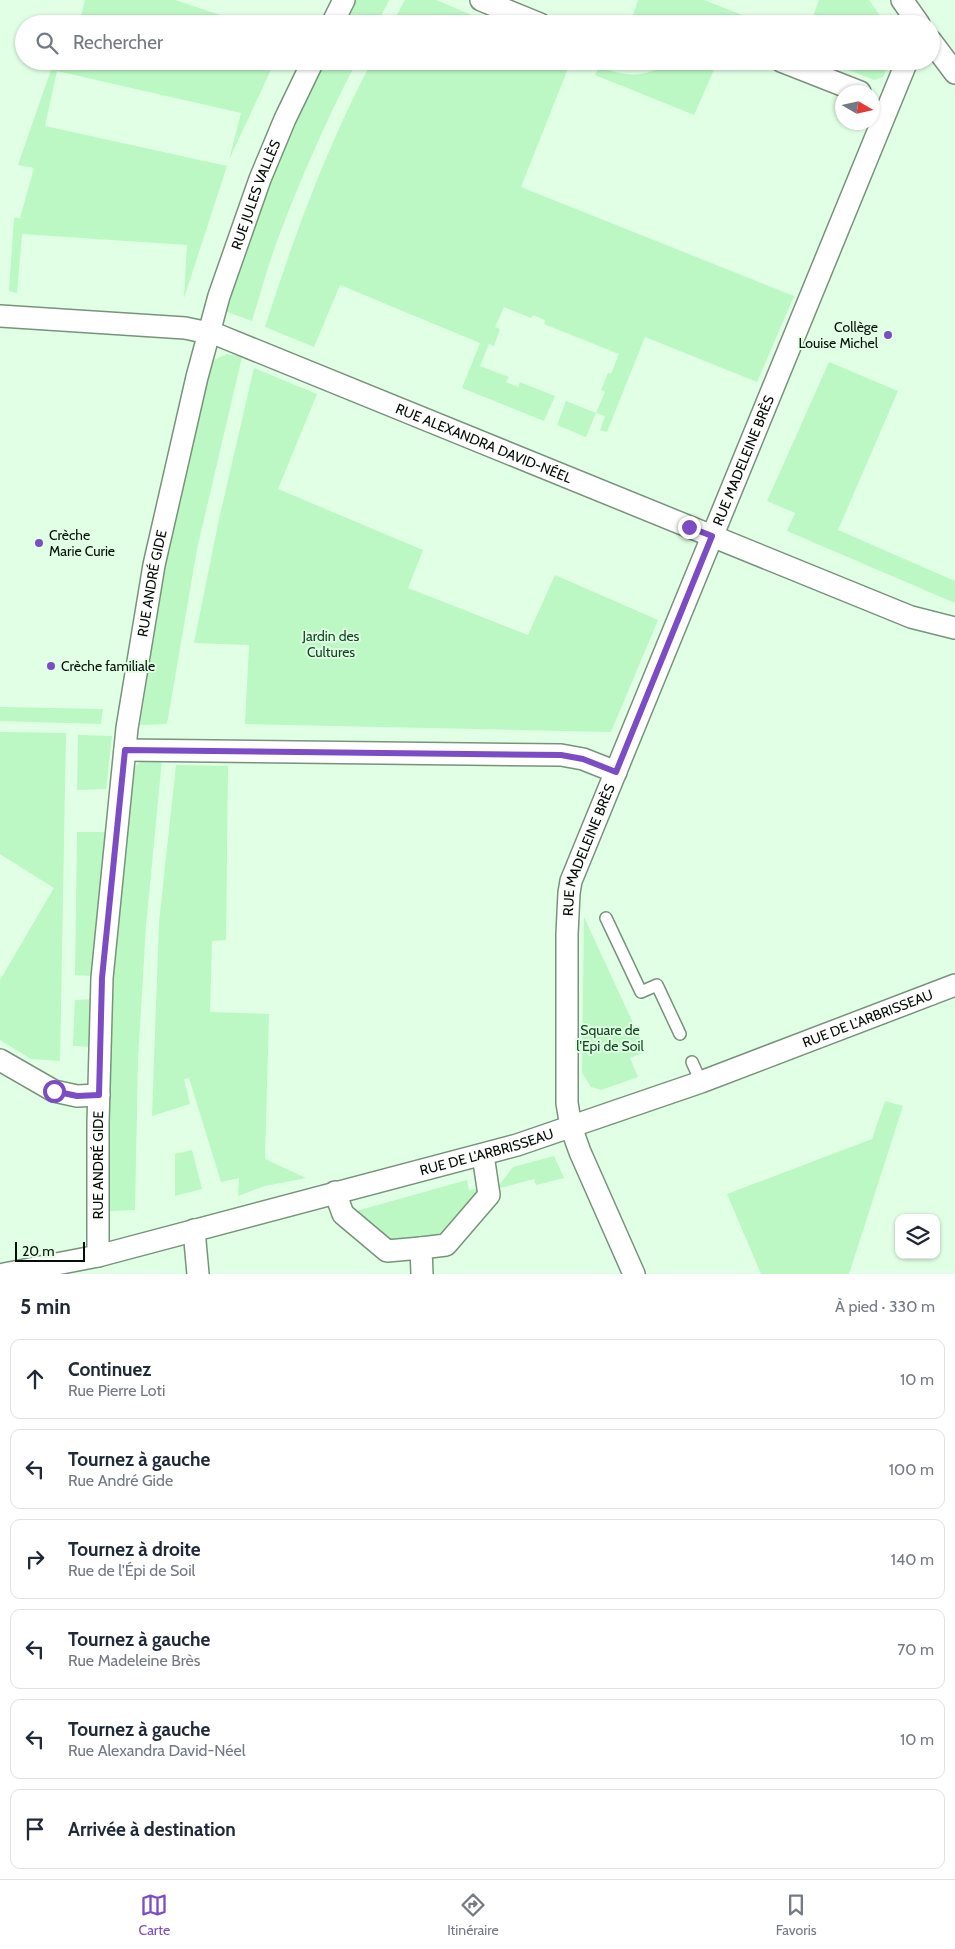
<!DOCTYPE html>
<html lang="fr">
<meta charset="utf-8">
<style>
:root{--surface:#fff;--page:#f6f6f7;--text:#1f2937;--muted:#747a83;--line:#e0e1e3;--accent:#7c4cc4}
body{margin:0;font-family:Cabin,sans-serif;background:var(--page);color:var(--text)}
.controls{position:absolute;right:15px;bottom:15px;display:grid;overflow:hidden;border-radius:10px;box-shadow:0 1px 4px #0004}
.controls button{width:45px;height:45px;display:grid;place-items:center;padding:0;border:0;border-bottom:1px solid var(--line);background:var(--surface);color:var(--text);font:25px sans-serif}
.compass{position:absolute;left:835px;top:85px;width:45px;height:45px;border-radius:50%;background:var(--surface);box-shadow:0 1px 4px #0004;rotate:99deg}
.scale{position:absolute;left:15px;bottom:12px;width:70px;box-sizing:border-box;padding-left:5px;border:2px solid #050e06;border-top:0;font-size:14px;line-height:18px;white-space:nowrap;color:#050e06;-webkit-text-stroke:4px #e1ffe5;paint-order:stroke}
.stop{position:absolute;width:15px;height:15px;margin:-11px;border:4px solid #7c4cc4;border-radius:50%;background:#fff}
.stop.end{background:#7c4cc4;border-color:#fff;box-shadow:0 1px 5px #0008}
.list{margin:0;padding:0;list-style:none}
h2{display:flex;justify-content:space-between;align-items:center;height:65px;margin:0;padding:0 20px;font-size:21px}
h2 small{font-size:16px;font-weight:400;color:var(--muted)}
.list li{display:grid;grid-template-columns:32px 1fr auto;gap:15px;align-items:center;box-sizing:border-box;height:80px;margin:0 10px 10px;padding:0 10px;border:1px solid var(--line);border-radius:10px}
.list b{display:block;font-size:19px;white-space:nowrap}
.list p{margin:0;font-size:16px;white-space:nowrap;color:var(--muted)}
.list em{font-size:16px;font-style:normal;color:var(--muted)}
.icon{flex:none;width:28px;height:28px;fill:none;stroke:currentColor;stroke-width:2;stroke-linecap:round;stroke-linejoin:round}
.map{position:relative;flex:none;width:955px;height:1274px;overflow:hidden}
.search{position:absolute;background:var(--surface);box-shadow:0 1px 4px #0004;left:15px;right:15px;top:15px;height:55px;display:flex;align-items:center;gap:12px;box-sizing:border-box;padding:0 18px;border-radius:28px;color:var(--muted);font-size:19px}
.sheet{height:605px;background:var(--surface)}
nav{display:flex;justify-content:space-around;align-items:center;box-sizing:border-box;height:70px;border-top:1px solid var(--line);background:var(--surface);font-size:14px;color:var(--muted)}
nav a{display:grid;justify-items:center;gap:2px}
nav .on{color:var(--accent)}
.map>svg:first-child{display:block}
</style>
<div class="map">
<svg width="955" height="1274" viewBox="0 0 955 1274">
<rect width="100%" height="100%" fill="#e1ffe5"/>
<!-- green -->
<g fill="#bbf8c3">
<polygon points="85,0 175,0 248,24 79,24"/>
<polygon points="356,0 389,0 377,24 343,24"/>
<polygon points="405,0 436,0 493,24 392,24"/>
<polygon points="638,0 704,0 765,24 730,24 719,20 699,24 657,24 633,15"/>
<polygon points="819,0 869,0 886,24 810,24"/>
<polygon points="47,61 275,61 229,160 241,113 57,71 45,126 227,166 184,298 187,245 22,234 17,293 9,291 14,218 20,218 34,168 18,165 53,64"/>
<path d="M322 61H357C326 120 299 182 276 244 267 269 260 295 252 321L225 311 251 233 280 156Z"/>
<path d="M372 61H571L521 187 794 296 757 382 645 337 607 432 600 430 605 416 596 413 586 437 557 425 566 401 596 413 605 392 601 390 608 373 611 374 619 354 544 324 545 320 533 315 531 318 504 307 495 327 500 329 494 346 489 344 480 366 509 377 506 382 518 387 520 382 555 396 544 421 462 388 480 343 340 285 314 347 265 327C294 236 327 146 372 61Z"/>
<path d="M679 61 717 63 694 115 595 75 599 67C637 80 642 75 679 61Z"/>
<polygon points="826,61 890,61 883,77 874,80"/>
<polygon points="227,354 242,357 197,549 167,724 140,725 164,572 211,367 214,360"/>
<polygon points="829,362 898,391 838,530 955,581 955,603 787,531 795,513 767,501"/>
<polygon points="254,368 317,394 278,489 423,550 408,588 528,635 555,575 658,620 611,732 245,724 249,645 194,643 219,519"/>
<polygon points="0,707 103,709 101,724 0,721"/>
<polygon points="0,732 66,733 60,1061 31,1059 0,1040 0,980 54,888 0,854"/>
<polygon points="78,735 112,736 106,789 77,790"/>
<polygon points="148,759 162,759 146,926 138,1058 135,1210 110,1211 110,1059 117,918 132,773 137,764"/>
<polygon points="176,765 228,766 226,940 212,941 210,1012 269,1014 265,1159 306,1178 265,1186 238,1196 239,1178 221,1182 189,1078 184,1079 190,1104 152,1116 159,922"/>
<polygon points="77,832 106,832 94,976 75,975"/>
<polygon points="584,917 646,1051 630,1058 638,1077 601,1090 591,1087 582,1073"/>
<polygon points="94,999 92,1047 73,1046 75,1000"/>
<polygon points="885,1101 903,1106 849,1274 761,1274 727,1194 872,1139"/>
<polygon points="192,1150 202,1189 175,1196 175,1154"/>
<polygon points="554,1156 564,1178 536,1185 534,1179 500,1188 500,1184 513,1167"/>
<polygon points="467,1180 469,1190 483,1188 445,1240 390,1247 349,1213"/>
</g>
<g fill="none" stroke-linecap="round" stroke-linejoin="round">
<!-- lane casing -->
<g stroke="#78937b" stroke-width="14">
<g id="lane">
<polyline points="606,918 641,992 657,985 680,1034"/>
<polyline points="692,1062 701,1082"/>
</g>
</g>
<!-- street casing -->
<g stroke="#78937b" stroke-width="24">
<g id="street">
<polyline points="481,0 540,24"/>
<polyline points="902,0 919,24"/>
<polyline points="332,24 344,0"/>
<polyline points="931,41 955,73"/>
<polyline points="781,61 860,92"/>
<path id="s1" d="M0 316 185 328 218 335 911 617 955 628"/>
<polyline points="125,750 561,755 583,759 616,772"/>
<polyline points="0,1060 54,1091 77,1096 99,1095"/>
<polyline points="335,1192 343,1214 387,1251 421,1248"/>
<polyline points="194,1230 198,1274"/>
<path id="s2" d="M98 1256V1123L102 978 127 728 154 565 197 377 219 296 260 179 285 119 313 61"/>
<path id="s3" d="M4 1274 98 1256 517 1145 701 1082 955 985"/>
<polyline points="422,1274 421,1248 446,1245 489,1195 483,1155"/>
<path id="s4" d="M634 1274 580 1152 571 1127 567 1103V934L569 893 571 881 907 61"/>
</g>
</g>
<!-- lane -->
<use href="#lane" stroke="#fff" stroke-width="11"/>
<!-- street -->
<use href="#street" stroke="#fff" stroke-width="21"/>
</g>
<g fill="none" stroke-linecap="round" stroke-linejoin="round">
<!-- route -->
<polyline stroke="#7c4cc4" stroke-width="6" points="54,1091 77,1096 99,1095 102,978 125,750 561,755 583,759 616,772 712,536 689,527"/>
</g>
<!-- markers -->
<g fill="#7c4cc4" stroke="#e1ffe5" stroke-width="2">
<circle cx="888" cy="335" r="5"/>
<circle cx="39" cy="543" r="5"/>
<circle cx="51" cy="666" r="5"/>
</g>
<g text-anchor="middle" stroke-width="4" stroke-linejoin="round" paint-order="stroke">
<!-- street labels -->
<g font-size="14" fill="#050e06" stroke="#e1ffe5">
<text dy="5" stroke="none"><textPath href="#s2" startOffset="1079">RUE JULES VALLÈS</textPath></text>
<text dy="5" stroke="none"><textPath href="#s1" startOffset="506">RUE ALEXANDRA DAVID-NÉEL</textPath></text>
<text dy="5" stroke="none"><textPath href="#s4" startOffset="861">RUE MADELEINE BRÈS</textPath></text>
<text dy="5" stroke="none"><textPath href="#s2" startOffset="676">RUE ANDRÉ GIDE</textPath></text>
<text dy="5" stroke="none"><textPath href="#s4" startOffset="441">RUE MADELEINE BRÈS</textPath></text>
<text dy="5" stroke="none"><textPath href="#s3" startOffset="902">RUE DE L'ARBRISSEAU</textPath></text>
<text dy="5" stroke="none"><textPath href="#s3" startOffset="498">RUE DE L'ARBRISSEAU</textPath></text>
<text dy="5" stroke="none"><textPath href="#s2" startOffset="91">RUE ANDRÉ GIDE</textPath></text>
</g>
<!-- poi labels -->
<g font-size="14" fill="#050e06" stroke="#e1ffe5" text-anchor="start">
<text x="878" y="332" text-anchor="end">Collège<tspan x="878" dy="16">Louise Michel</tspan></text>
<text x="49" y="540">Crèche<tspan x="49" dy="16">Marie Curie</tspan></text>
<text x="61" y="671">Crèche familiale</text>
</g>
<!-- park labels -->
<g font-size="14" fill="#0d481e" stroke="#e1ffe5">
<text x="331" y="641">Jardin des<tspan x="331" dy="16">Cultures</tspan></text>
<text x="610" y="1035">Square de<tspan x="610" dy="16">l'Epi de Soil</tspan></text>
</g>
</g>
</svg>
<div class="controls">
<button><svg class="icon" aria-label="layers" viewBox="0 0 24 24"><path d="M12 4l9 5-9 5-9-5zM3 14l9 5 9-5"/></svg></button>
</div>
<svg class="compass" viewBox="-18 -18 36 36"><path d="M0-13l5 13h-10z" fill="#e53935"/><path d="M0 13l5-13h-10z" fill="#747a83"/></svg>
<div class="scale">20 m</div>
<div class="stop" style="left:54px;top:1091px"></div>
<div class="stop end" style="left:689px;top:527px"></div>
<div class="search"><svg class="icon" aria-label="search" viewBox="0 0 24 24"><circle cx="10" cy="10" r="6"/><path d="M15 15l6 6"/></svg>Rechercher</div>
</div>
<section class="sheet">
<h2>5 min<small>À pied · 330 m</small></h2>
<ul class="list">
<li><svg class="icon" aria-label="ahead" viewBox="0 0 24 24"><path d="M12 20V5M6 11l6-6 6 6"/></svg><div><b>Continuez</b><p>Rue Pierre Loti</p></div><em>10 m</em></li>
<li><svg class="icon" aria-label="left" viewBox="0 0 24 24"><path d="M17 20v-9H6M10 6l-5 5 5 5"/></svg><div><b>Tournez à gauche</b><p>Rue André Gide</p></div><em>100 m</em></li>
<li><svg class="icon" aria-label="right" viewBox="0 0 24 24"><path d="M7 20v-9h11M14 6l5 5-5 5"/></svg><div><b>Tournez à droite</b><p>Rue de l'Épi de Soil</p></div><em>140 m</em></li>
<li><svg class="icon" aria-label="left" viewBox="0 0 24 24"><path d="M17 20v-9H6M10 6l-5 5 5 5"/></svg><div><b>Tournez à gauche</b><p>Rue Madeleine Brès</p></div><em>70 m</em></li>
<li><svg class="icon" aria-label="left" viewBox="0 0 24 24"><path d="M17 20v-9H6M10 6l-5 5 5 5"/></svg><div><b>Tournez à gauche</b><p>Rue Alexandra David-Néel</p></div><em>10 m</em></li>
<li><svg class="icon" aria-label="arrive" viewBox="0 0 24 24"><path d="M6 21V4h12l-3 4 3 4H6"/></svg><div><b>Arrivée à destination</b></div></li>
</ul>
</section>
<nav>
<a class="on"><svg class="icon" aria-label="map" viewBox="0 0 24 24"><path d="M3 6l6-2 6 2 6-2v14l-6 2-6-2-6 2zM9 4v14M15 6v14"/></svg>Carte</a>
<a><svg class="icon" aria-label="directions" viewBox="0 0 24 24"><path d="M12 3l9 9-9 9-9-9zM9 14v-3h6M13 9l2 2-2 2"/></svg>Itinéraire</a>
<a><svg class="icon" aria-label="saved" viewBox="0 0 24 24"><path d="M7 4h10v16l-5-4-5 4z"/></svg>Favoris</a>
</nav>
